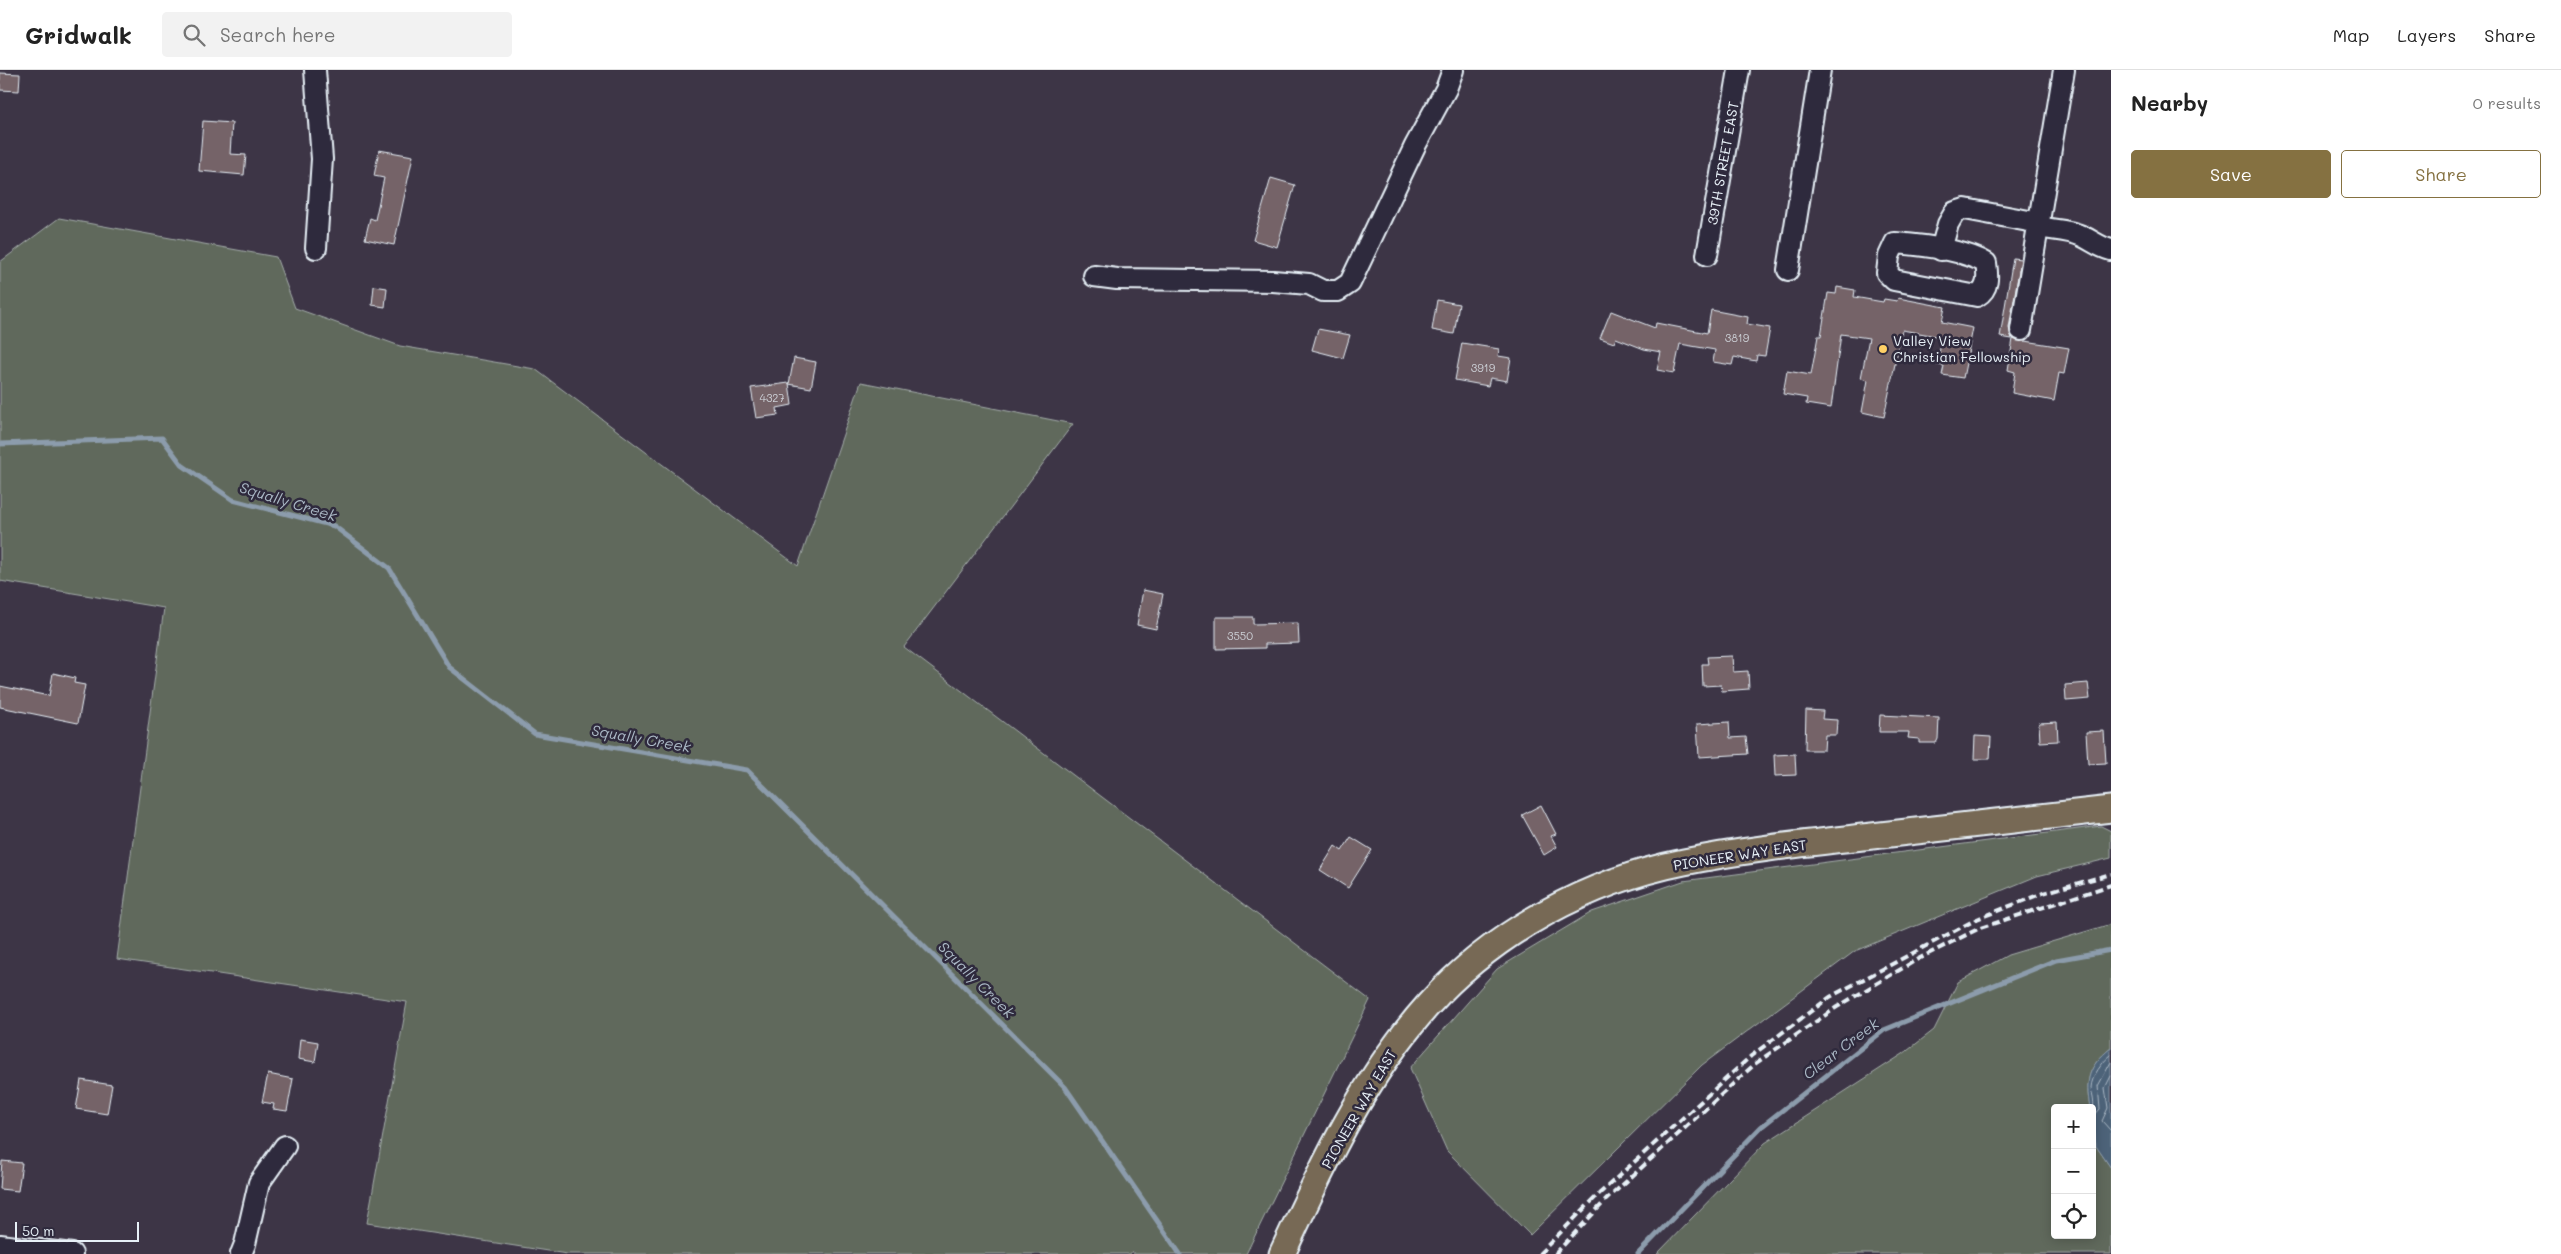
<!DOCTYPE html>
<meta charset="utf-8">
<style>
:root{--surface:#fff;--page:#f2f2f2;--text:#222;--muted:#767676;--line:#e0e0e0;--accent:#857141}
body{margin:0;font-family:Mali,sans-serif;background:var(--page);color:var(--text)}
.controls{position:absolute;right:15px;bottom:15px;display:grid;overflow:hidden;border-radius:5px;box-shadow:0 2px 12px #0003}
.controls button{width:45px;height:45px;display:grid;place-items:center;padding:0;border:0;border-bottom:1px solid var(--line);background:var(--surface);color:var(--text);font:25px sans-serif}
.scale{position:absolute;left:15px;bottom:12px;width:124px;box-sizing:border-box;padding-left:5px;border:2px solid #e8f1f8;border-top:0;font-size:14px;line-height:18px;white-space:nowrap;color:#e8f1f8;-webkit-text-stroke:4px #2f2a3d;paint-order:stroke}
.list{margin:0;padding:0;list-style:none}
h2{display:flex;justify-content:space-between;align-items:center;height:65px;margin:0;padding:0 20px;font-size:21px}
h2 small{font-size:16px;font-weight:400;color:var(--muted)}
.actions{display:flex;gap:10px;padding:15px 20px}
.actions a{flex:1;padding:11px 0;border:1px solid var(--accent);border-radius:5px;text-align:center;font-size:18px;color:var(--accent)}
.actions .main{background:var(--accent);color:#fff}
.icon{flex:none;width:28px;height:28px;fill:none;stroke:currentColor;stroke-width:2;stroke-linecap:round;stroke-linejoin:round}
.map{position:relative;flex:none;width:2111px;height:1184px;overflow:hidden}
header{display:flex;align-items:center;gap:30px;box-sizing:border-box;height:70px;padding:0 25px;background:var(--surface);border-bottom:1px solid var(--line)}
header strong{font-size:24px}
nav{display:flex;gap:28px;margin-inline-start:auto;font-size:18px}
.search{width:350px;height:45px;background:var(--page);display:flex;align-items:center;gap:12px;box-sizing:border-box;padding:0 18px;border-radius:5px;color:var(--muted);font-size:19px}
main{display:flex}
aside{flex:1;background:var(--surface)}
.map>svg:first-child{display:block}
</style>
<header>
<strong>Gridwalk</strong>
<div class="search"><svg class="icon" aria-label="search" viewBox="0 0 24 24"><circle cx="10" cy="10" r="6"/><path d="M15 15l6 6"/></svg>Search here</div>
<nav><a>Map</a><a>Layers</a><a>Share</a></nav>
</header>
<main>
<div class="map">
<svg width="2111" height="1184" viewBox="0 0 2111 1184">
<rect width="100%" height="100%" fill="#3d3546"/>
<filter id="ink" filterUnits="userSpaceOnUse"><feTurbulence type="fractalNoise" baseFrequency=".02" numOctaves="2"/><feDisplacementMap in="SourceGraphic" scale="10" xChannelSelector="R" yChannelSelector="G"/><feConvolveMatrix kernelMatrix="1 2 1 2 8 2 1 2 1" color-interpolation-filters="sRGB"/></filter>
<g filter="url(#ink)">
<!-- green -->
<g fill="#60695c" stroke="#a4adaa">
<polygon points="59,148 276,187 295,238 400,276 535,299 798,496 861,312 1073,354 904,577 1370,930 1246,1184 1134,1184 1132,1181 1130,1184 567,1184 367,1153 407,932 117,889 164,538 0,511 0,192"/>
<polygon points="2101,756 2111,761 2111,788 2037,806 1855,881 1702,995 1530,1165 1447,1081 1410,998 1497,899 1592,842 1683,811"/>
<path d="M2111 854V978C2088 996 2085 1010 2090 1038H2055V1165H2092V1055L2096 1076 2111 1098V1184H1657L1765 1073 1903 984 1934 960 1958 912 2008 885Z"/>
</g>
<!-- water -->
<path fill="#4e6379" stroke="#8c9cac" d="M2111 978V1098L2096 1076 2092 1038H2090C2085 1010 2088 996 2111 978Z"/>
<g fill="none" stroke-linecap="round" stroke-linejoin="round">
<!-- shore -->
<g stroke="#aab8c5" stroke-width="1">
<polyline points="2111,1006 2105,1018 2108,1038 2102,1051 2111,1061"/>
<path d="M2092 1041C2096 1034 2092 1026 2091 1018 2091 1007 2103 991 2111 985"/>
<polyline points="2092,1048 2100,1039 2098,1016 2111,992"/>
</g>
<!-- stream -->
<g stroke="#8c9cac" stroke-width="5">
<polyline points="0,374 162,368 182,395 233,430 334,456 389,498 449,597 535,664 747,700 1065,1017 1180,1184"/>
<polyline points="1638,1184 1761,1057 1884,960 2056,890 2111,880"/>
</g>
</g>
<!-- building -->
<g fill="#756368" stroke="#e8f1f8">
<polygon points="0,3 20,4 19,21 0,20"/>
<polygon points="203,51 232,53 230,84 246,85 244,105 199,101"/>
<polygon points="379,80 413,86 394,175 365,169 370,148 375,150 384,108 374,106"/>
<polygon points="1271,108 1295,115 1277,177 1253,170"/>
<polygon points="2013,188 2021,189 2009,258 2012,269 2000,267"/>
<polygon points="374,216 387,218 385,237 372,235"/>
<polygon points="1837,217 1855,220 1854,227 1883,232 1884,229 1897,231 1898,228 1945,237 1942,252 1973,258 1963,308 1942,305 1944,296 1937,295 1942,267 1902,260 1884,347 1862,342 1868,310 1861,308 1869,268 1841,264 1831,338 1806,334 1807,328 1783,324 1787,301 1811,305 1818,266 1821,266 1828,223 1836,224"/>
<polygon points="1437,230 1459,234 1454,264 1432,260"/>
<polygon points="1711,240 1748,247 1747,254 1770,258 1765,286 1757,285 1756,291 1734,287 1732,295 1713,292 1715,280 1680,274 1674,303 1657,300 1661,282 1644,279 1616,268 1614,273 1600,268 1611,241 1655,258 1656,253 1707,263"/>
<polygon points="1318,259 1350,265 1343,288 1312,280"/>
<polygon points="2013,269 2069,278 2064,304 2059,303 2054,331 2012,323 2015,302 2008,300"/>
<polygon points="1462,273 1499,279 1498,286 1511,288 1507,311 1490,308 1488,316 1455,310"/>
<polygon points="794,288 816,292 811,318 789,314"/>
<polygon points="789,313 792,335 777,338 778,345 756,348 751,318"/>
<polygon points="1143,520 1163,524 1156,559 1137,555"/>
<polygon points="1216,547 1253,547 1253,554 1298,553 1299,573 1265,574 1265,578 1216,579"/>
<polygon points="1732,586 1733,602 1748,601 1749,619 1722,621 1721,615 1703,616 1702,594 1708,594 1707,587"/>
<polygon points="53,603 75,608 74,613 85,615 78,653 0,637 0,616 49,626"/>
<polygon points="2088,613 2090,629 2066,631 2065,615"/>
<polygon points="1806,640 1823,641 1822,649 1837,650 1836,665 1825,665 1824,680 1805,680"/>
<polygon points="1880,645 1939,648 1938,669 1936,673 1919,673 1919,669 1908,668 1909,662 1879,662"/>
<polygon points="1729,652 1730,668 1746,667 1748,684 1699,687 1697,654"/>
<polygon points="2057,652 2058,671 2040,672 2039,653"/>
<polygon points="2104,661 2106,693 2088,694 2086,662"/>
<polygon points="1975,666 1991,667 1990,689 1974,689"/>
<polygon points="1795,684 1796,705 1775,706 1774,685"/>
<polygon points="1541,735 1556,764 1551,766 1557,777 1544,785 1522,745"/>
<polygon points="1351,767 1372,780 1348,818 1320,800 1335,776 1342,781"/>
<polygon points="300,969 318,972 315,992 298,989"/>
<polygon points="268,1004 293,1009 287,1041 273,1039 274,1034 262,1032"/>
<polygon points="81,1010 112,1015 107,1044 76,1039"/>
<polygon points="2,1091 22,1093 18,1121 0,1119"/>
</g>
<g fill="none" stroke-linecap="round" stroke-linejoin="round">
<!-- minor casing -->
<g stroke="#e8f1f8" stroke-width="24">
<g id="minor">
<polyline points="315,0 322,89 316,178"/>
<path d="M2038 157C2052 160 2069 160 2082 166 2093 171 2099 177 2111 180"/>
<path d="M1895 173C1921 175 1964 180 1986 193 1988 206 1989 219 1977 226L1894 210 1887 203 1889 186Z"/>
<polyline points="1941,180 1948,154 1955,142 1965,139 2039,153"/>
<polyline points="1707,185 1739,0"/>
<polyline points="1788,200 1820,0"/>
<polyline points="1094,206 1117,209 1273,211 1309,214 1323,221 1338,221 1350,213 1415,76 1446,19 1453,0"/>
<polyline points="2021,260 2064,0"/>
<polyline points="0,1175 72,1184"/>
<polyline points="241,1184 245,1174 259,1113 285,1076"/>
</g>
</g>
<!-- major casing -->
<g stroke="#e8f1f8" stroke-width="29">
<path id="major" d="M1282 1184C1322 1097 1365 1005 1429 934 1495 861 1589 811 1684 792 1746 779 1809 773 1872 766 1952 757 2031 748 2111 739"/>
</g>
<!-- minor -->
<use href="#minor" stroke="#2f2a3d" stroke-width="20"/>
<!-- major -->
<use href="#major" stroke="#776954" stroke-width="25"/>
<!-- rail -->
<g stroke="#e8f1f8" stroke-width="4" stroke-dasharray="8 4" stroke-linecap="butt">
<polyline points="1539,1184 1600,1123 1751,986 1830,927 1977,849 2043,823 2111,804"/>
<polyline points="1555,1184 1606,1130 1756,993 1837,937 1918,889 1980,858 2111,815"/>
</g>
</g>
</g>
<!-- markers -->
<circle fill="#ffd166" stroke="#2f2a3d" stroke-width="2" cx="1883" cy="279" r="5"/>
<g text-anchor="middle" stroke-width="5" stroke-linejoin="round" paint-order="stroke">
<!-- number labels -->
<g font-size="11" fill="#cbced4">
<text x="1737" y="272">3819</text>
<text x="1483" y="302">3919</text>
<text x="772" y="332">4327</text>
<text x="1240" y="570">3550</text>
</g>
<!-- street labels -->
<g font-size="14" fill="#e8f1f8" stroke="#2f2a3d">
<text transform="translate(1723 93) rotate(-80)" y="5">39TH STREET EAST</text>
<text transform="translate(1740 785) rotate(-9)" y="5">PIONEER WAY EAST</text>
<text transform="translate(1359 1039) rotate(-60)" y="5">PIONEER WAY EAST</text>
</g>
<!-- poi labels -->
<g font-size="14" fill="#e8f1f8" stroke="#2f2a3d" text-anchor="start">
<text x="1893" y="276">Valley View<tspan x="1893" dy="16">Christian Fellowship</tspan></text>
</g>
<!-- water labels -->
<g font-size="15" font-style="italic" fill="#aab8c5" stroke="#2f2a3d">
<text transform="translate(288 432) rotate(17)" y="5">Squally Creek</text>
<text transform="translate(641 669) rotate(10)" y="5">Squally Creek</text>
<text transform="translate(976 910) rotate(45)" y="5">Squally Creek</text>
<text transform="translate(1841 979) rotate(-37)" y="5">Clear Creek</text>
</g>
</g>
</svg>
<div class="controls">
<button>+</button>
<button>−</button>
<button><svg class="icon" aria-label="locate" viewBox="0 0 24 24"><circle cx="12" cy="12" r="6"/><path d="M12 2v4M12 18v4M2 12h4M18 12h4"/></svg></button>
</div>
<div class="scale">50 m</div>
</div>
<aside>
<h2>Nearby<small>0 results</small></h2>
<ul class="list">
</ul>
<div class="actions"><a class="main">Save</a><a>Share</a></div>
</aside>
</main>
